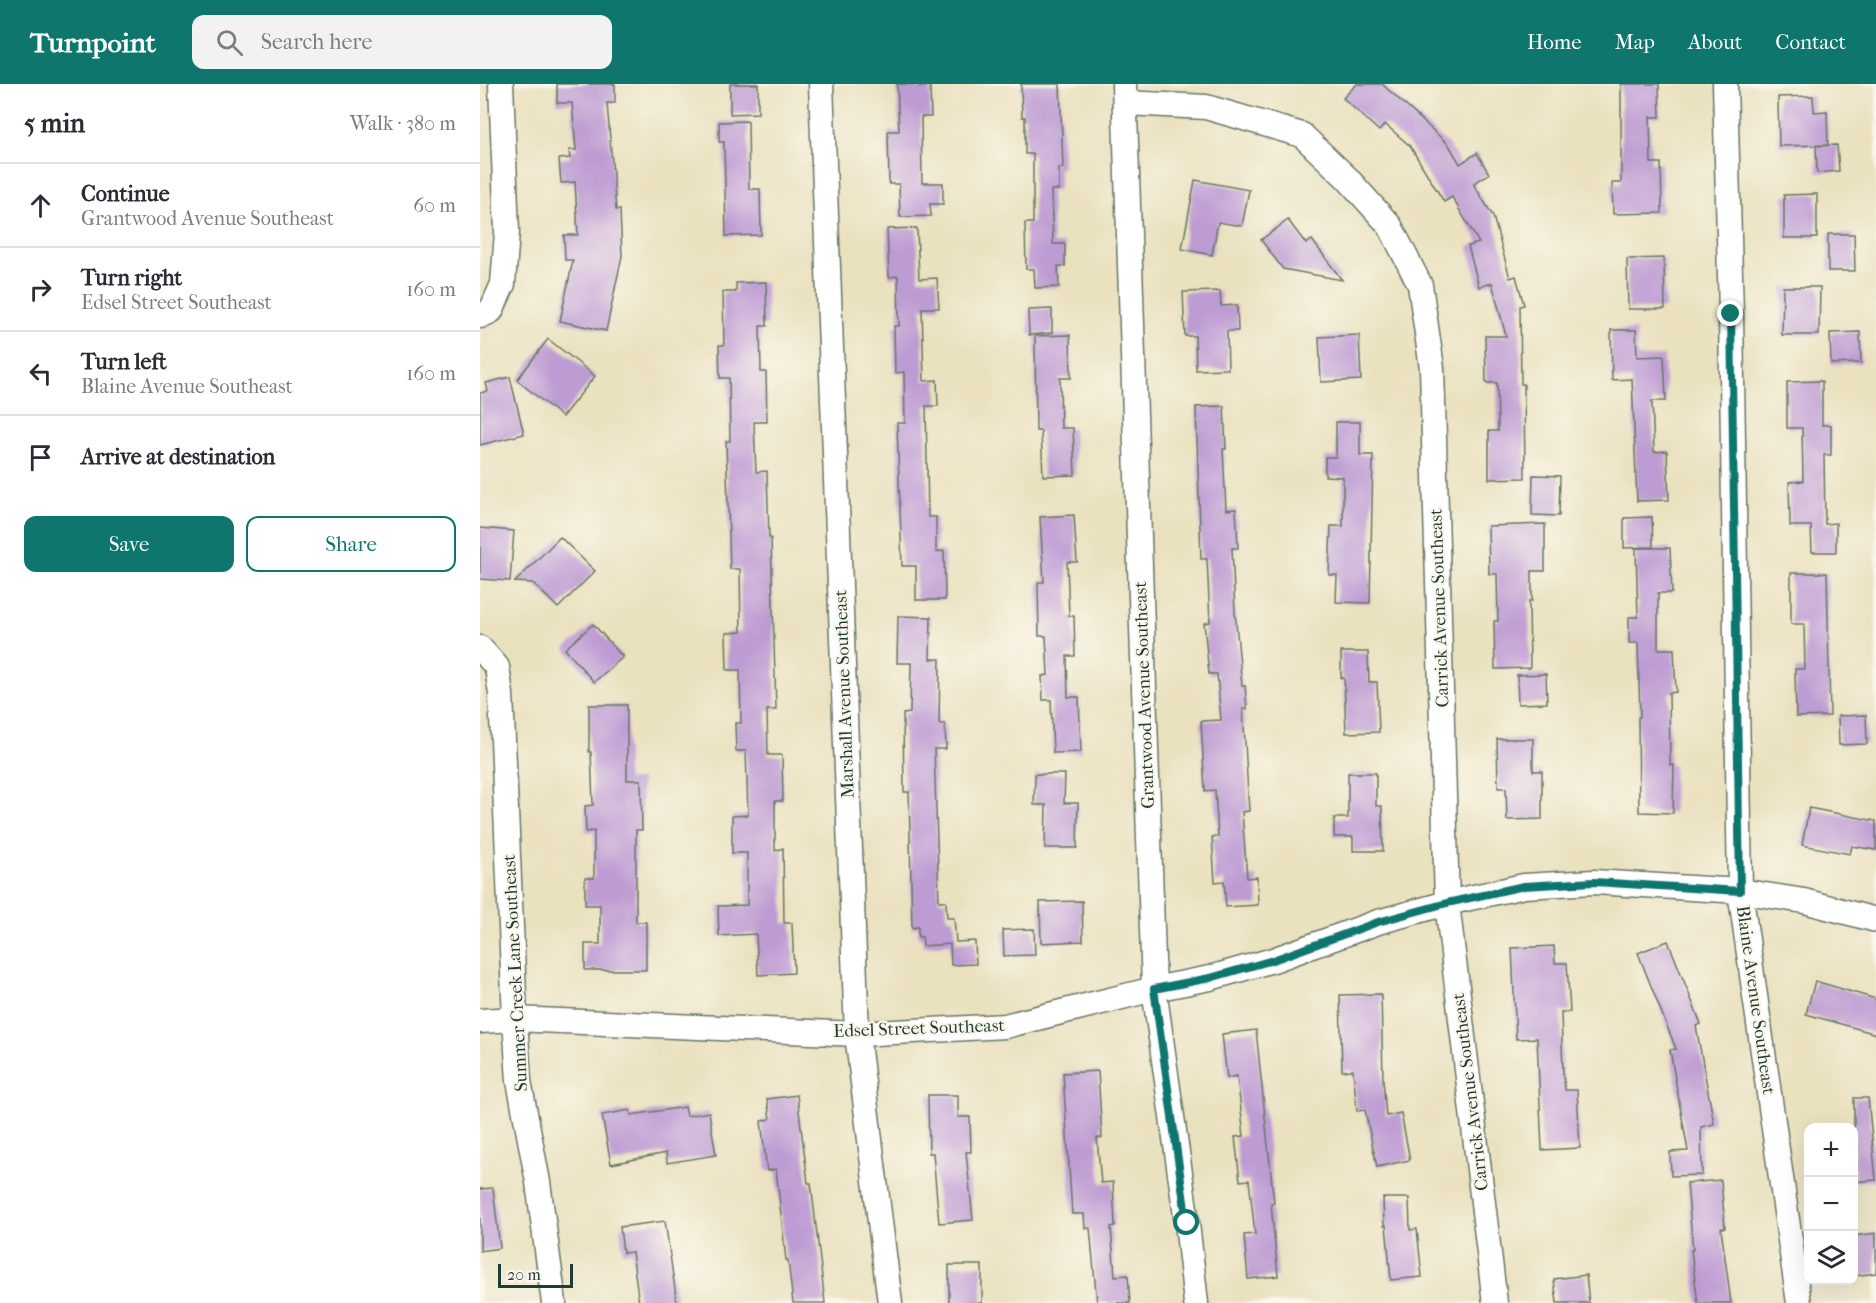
<!DOCTYPE html>
<meta charset="utf-8">
<style>
:root{--surface:#fff;--page:#f2f2f3;--text:#2b2b33;--muted:#7c7c81;--line:#e1e1e2;--accent:#0f766e}
body{margin:0;font-family:"IM FELL French Canon",serif;background:var(--page);color:var(--text)}
.controls{position:absolute;right:18px;bottom:18px;display:grid;overflow:hidden;border-radius:12px;box-shadow:0 6px 24px #0002}
.controls button{width:54px;height:54px;display:grid;place-items:center;padding:0;border:0;border-bottom:2px solid var(--line);background:var(--surface);color:var(--text);font:30px sans-serif}
.scale{position:absolute;left:18px;bottom:15px;width:75px;box-sizing:border-box;padding-left:6px;border:3px solid #1f3d34;border-top:0;font-size:16px;line-height:21px;white-space:nowrap;color:#1f3d34;-webkit-text-stroke:4px #fbf7ec;paint-order:stroke}
.stop{position:absolute;width:18px;height:18px;margin:-14px;border:4px solid #0f766e;border-radius:50%;background:#fff}
.stop.end{background:#0f766e;border-color:#fff;box-shadow:0 2px 6px #0008}
.list{margin:0;padding:0;list-style:none}
h2{display:flex;justify-content:space-between;align-items:center;height:78px;margin:0;padding:0 24px;font-size:26px}
h2 small{font-size:20px;font-weight:400;color:var(--muted)}
.list li{display:grid;grid-template-columns:39px 1fr auto;gap:18px;align-items:center;box-sizing:border-box;height:84px;padding:0 24px;border-top:2px solid var(--line)}
.list b{display:block;font-size:22px;white-space:nowrap}
.list p{margin:0;font-size:20px;white-space:nowrap;color:var(--muted)}
.list em{font-size:20px;font-style:normal;color:var(--muted)}
.actions{display:flex;gap:12px;padding:18px 24px}
.actions a{flex:1;padding:14px 0;border:2px solid var(--accent);border-radius:12px;text-align:center;font-size:21px;color:var(--accent)}
.actions .main{background:var(--accent);color:#fff}
.icon{flex:none;width:33px;height:33px;fill:none;stroke:currentColor;stroke-width:2;stroke-linecap:round;stroke-linejoin:round}
.map{position:relative;flex:none;width:1396px;height:1219px;overflow:hidden}
header{display:flex;align-items:center;gap:36px;box-sizing:border-box;height:84px;padding:0 30px;background:var(--accent);color:#fff}
header strong{font-size:28px}
nav{display:flex;gap:33px;margin-inline-start:auto;font-size:21px}
.search{width:420px;height:54px;background:var(--page);display:flex;align-items:center;gap:15px;box-sizing:border-box;padding:0 21px;border-radius:12px;color:var(--muted);font-size:22px}
main{display:flex}
aside{flex:1;background:var(--surface)}
.map>svg:first-child{display:block}
</style>
<header>
<strong>Turnpoint</strong>
<div class="search"><svg class="icon" aria-label="search" viewBox="0 0 24 24"><circle cx="10" cy="10" r="6"/><path d="M15 15l6 6"/></svg>Search here</div>
<nav><a>Home</a><a>Map</a><a>About</a><a>Contact</a></nav>
</header>
<main>
<aside>
<h2>5 min<small>Walk · 380 m</small></h2>
<ul class="list">
<li><svg class="icon" aria-label="ahead" viewBox="0 0 24 24"><path d="M12 20V5M6 11l6-6 6 6"/></svg><div><b>Continue</b><p>Grantwood Avenue Southeast</p></div><em>60 m</em></li>
<li><svg class="icon" aria-label="right" viewBox="0 0 24 24"><path d="M7 20v-9h11M14 6l5 5-5 5"/></svg><div><b>Turn right</b><p>Edsel Street Southeast</p></div><em>160 m</em></li>
<li><svg class="icon" aria-label="left" viewBox="0 0 24 24"><path d="M17 20v-9H6M10 6l-5 5 5 5"/></svg><div><b>Turn left</b><p>Blaine Avenue Southeast</p></div><em>160 m</em></li>
<li><svg class="icon" aria-label="arrive" viewBox="0 0 24 24"><path d="M6 21V4h12l-3 4 3 4H6"/></svg><div><b>Arrive at destination</b></div></li>
</ul>
<div class="actions"><a class="main">Save</a><a>Share</a></div>
</aside>
<div class="map">
<svg width="1396" height="1219" viewBox="0 0 1396 1219">
<rect width="100%" height="100%" fill="#fbf7ec"/>
<filter id="ink" filterUnits="userSpaceOnUse"><feTurbulence type="fractalNoise" baseFrequency=".0167" numOctaves="2"/><feDisplacementMap in="SourceGraphic" scale="12" xChannelSelector="R" yChannelSelector="G"/><feConvolveMatrix kernelMatrix="1 2 1 2 8 2 1 2 1" color-interpolation-filters="sRGB"/></filter>
<filter id="wash" filterUnits="userSpaceOnUse"><feTurbulence type="fractalNoise" baseFrequency=".008" numOctaves="4" result="noise"/><feDisplacementMap in="SourceGraphic" scale="24" xChannelSelector="R" yChannelSelector="G"/><feGaussianBlur stdDeviation="1.35" result="paint"/><feColorMatrix in="noise" values="0 0 0 0 0 0 0 0 0 0 0 0 0 0 0 0 0 1.4 0 .05"/><feComposite in="paint" operator="in"/></filter>
<g filter="url(#wash)">
<rect width="100%" height="100%" fill="#eae1bf"/>
<g id="blocks">
<!-- building -->
<g fill="#bd9bd3">
<polygon points="77,0 135,0 135,19 127,19 136,126 140,126 142,172 126,247 80,237 93,176 85,176 84,151 98,151 95,98 81,99 79,75 90,74 89,66 96,66 92,19 77,19"/>
<polygon points="250,0 278,0 278,29 250,30"/>
<polygon points="417,0 440,0 440,3 450,2 451,33 441,33 442,99 463,99 463,120 450,120 451,132 420,133 419,100 409,100 408,47 419,47"/>
<polygon points="541,0 580,0 583,84 579,84 579,106 571,106 573,160 585,160 585,182 578,182 579,203 555,204 554,185 546,185 545,139 553,139 553,70 545,70 545,33 542,33"/>
<polygon points="877,0 902,0 969,61 980,80 997,69 1009,90 994,99 994,101 1013,132 1030,194 1036,192 1044,221 1040,222 1041,300 1044,300 1045,394 1009,395 1009,347 1018,347 1017,299 1006,299 1005,252 1026,252 1012,199 999,203 988,162 999,159 972,113 964,118 930,62 905,40 899,47 863,14"/>
<polygon points="1141,0 1179,0 1180,33 1170,33 1171,79 1181,79 1182,129 1133,130 1132,99 1141,99"/>
<polygon points="1333,12 1334,28 1347,27 1348,61 1299,62 1298,13"/>
<polygon points="268,37 269,105 280,105 281,151 246,152 244,58 239,58 239,38"/>
<polygon points="1357,61 1359,87 1337,89 1336,62"/>
<polygon points="715,96 769,106 762,142 738,138 732,171 702,165"/>
<polygon points="1337,110 1337,154 1304,154 1304,111"/>
<polygon points="808,136 826,160 832,156 862,196 803,185 781,156"/>
<polygon points="437,144 439,195 457,194 459,224 442,224 444,297 457,296 458,322 446,322 448,433 456,433 456,468 464,467 465,516 436,516 436,482 422,482 417,339 425,339 424,288 415,289 414,242 419,242 418,192 409,193 407,145"/>
<polygon points="1348,150 1374,150 1375,187 1348,187"/>
<polygon points="1184,174 1185,225 1148,225 1147,175"/>
<polygon points="286,198 287,242 280,242 281,288 286,288 287,338 274,338 276,388 287,387 289,454 291,454 296,626 287,626 288,671 302,671 303,717 295,717 295,767 303,764 304,839 312,839 314,889 278,891 276,850 239,852 238,822 267,821 267,769 252,769 252,732 268,731 266,667 256,667 255,639 261,639 260,586 247,586 246,549 261,548 260,485 250,485 246,357 250,357 249,294 240,294 239,261 244,261 243,208 256,208 256,199"/>
<polygon points="1303,203 1340,203 1339,251 1302,251"/>
<polygon points="740,207 741,222 757,221 758,247 747,247 748,285 716,286 715,252 705,252 703,208"/>
<polygon points="572,225 572,249 549,251 548,226"/>
<polygon points="1131,246 1156,246 1157,273 1184,272 1186,317 1172,317 1174,368 1187,367 1189,416 1157,417 1152,295 1132,296"/>
<polygon points="1380,248 1381,279 1351,280 1350,249"/>
<polygon points="590,251 591,294 580,294 581,344 593,344 595,391 563,392 561,347 556,347 555,252"/>
<polygon points="879,251 881,296 841,298 839,253"/>
<polygon points="68,255 115,292 82,333 37,296"/>
<polygon points="30,293 44,350 0,361 0,309 8,307 6,299"/>
<polygon points="1342,297 1342,341 1351,341 1351,371 1344,371 1345,440 1356,439 1356,468 1332,468 1331,442 1310,442 1309,398 1323,397 1322,344 1307,344 1307,298"/>
<polygon points="744,322 746,365 743,365 746,426 756,425 758,464 752,464 755,528 762,602 765,602 767,625 763,625 769,727 762,728 767,794 777,793 778,821 746,823 744,797 735,798 732,753 738,753 735,706 725,707 721,637 741,636 737,590 729,590 724,539 730,538 727,475 721,475 716,323"/>
<polygon points="856,338 880,338 880,371 893,371 890,519 856,518 857,491 849,491 851,442 863,442 863,393 845,392 845,373 856,373"/>
<polygon points="1053,391 1080,392 1079,432 1052,431"/>
<polygon points="594,431 597,478 587,478 589,532 594,532 595,572 587,572 588,613 599,613 601,668 573,669 571,616 563,616 562,592 568,591 566,552 559,552 558,498 564,498 560,433"/>
<polygon points="1172,433 1173,463 1144,464 1144,434"/>
<polygon points="1065,440 1065,487 1052,487 1052,517 1049,517 1050,584 1015,585 1014,537 1018,537 1017,490 1009,490 1008,442"/>
<polygon points="0,444 34,447 30,497 0,495"/>
<polygon points="80,453 115,487 78,524 53,499 35,498"/>
<polygon points="1156,464 1190,464 1192,509 1178,509 1178,565 1194,565 1196,608 1189,609 1190,681 1194,681 1193,729 1159,728 1158,633 1160,633 1158,559 1149,559 1149,533 1158,533"/>
<polygon points="1311,489 1347,489 1350,632 1316,633 1315,585 1325,585 1324,540 1311,540"/>
<polygon points="418,532 451,533 450,575 460,575 459,640 465,640 466,665 454,665 459,817 466,817 467,834 474,834 476,858 495,857 496,880 471,881 470,860 443,862 442,853 438,853 438,843 432,844 429,708 424,708 423,630 430,629 431,579 417,579"/>
<polygon points="113,540 143,573 114,598 85,565"/>
<polygon points="861,568 888,568 889,598 897,598 899,648 866,649 864,594 861,594"/>
<polygon points="1066,590 1067,619 1038,620 1037,591"/>
<polygon points="109,621 147,621 147,696 161,696 162,746 156,746 156,838 166,838 166,886 105,886 105,860 120,860 120,821 105,821 105,794 114,794 114,747 106,748 105,722 113,721 111,668 109,668"/>
<polygon points="1386,631 1387,660 1359,661 1358,632"/>
<polygon points="1017,655 1053,655 1053,687 1062,687 1062,735 1027,736 1026,704 1018,704"/>
<polygon points="868,689 896,689 896,722 902,722 903,767 873,767 873,753 854,753 854,734 868,734"/>
<polygon points="555,690 585,690 584,719 598,719 597,764 565,764 566,721 554,721"/>
<polygon points="1329,724 1396,737 1396,766 1372,762 1370,770 1322,761"/>
<polygon points="602,817 603,857 561,859 560,818"/>
<polygon points="554,845 555,871 524,872 523,846"/>
<polygon points="1188,857 1221,940 1216,942 1234,1040 1221,1043 1222,1091 1191,1092 1190,1068 1208,1067 1190,966 1196,965 1158,869"/>
<polygon points="1074,862 1075,879 1087,879 1090,928 1081,928 1083,989 1085,1006 1097,1006 1100,1064 1062,1066 1057,954 1036,955 1032,864"/>
<polygon points="1335,897 1396,915 1396,950 1326,930"/>
<polygon points="901,910 903,995 906,1032 921,1029 930,1076 897,1083 885,1026 877,1027 873,986 862,987 860,911"/>
<polygon points="776,946 794,1119 791,1120 798,1192 768,1195 764,1151 775,1150 769,1096 760,1097 755,1053 764,1052 757,992 747,994 742,950"/>
<polygon points="618,987 622,1054 617,1054 621,1099 633,1098 635,1142 631,1143 635,1192 648,1191 650,1219 617,1219 610,1144 605,1144 604,1130 592,1130 583,989"/>
<polygon points="317,1011 328,1099 331,1099 345,1219 313,1219 308,1176 306,1176 296,1085 287,1087 281,1037 290,1035 287,1015"/>
<polygon points="448,1011 478,1011 478,1033 490,1033 491,1068 486,1068 493,1136 459,1139 453,1069 449,1069"/>
<polygon points="1374,1014 1388,1014 1396,1096 1374,1098"/>
<polygon points="205,1023 207,1032 229,1028 236,1071 187,1079 186,1069 131,1080 122,1031 150,1026 151,1031"/>
<polygon points="1241,1096 1245,1144 1241,1144 1251,1219 1218,1219 1211,1166 1213,1166 1207,1099"/>
<polygon points="13,1104 20,1164 0,1167 0,1105"/>
<polygon points="903,1114 929,1114 930,1146 937,1145 942,1193 911,1196 906,1141 904,1142"/>
<polygon points="185,1137 197,1219 159,1219 152,1168 143,1169 140,1143"/>
<polygon points="1396,1149 1396,1189 1374,1192 1374,1152"/>
<rect x="469" y="1181" width="33" height="38"/>
<polygon points="1106,1191 1109,1219 1077,1219 1074,1195"/>
</g>
</g>
</g>
<g filter="url(#ink)">
<use href="#blocks" fill-opacity="0" stroke="#667665" stroke-width="1.5"/>
<g fill="none" stroke-linecap="round" stroke-linejoin="round">
<!-- street casing -->
<g stroke="#667665" stroke-width="27">
<g id="street">
<polyline points="341,0 377,950 410,1219"/>
<polyline points="644,0 674,905 707,1139 716,1219"/>
<polyline points="1245,0 1251,230 1260,807 1319,1219"/>
<polyline points="645,19 726,23 822,51 867,94 910,142 940,201 952,284 967,819 1015,1219"/>
<polyline points="0,232 11,227 23,200 27,148 21,0"/>
<polyline points="0,564 17,583 21,610 35,935 39,997 58,1098 74,1219"/>
<polyline points="0,937 35,935 377,950 525,942 674,905 730,894 793,876 898,838 967,819 1044,802 1114,798 1260,807 1324,817 1396,836"/>
</g>
</g>
<!-- street -->
<use href="#street" stroke="#fff" stroke-width="24"/>
</g>
</g>
<g fill="none" stroke-linecap="round" stroke-linejoin="round" filter="url(#ink)">
<!-- route -->
<polyline stroke="#0f766e" stroke-width="8" points="707,1139 674,905 730,894 793,876 898,838 967,819 1044,802 1114,798 1260,807 1251,230"/>
</g>
<g text-anchor="middle" stroke-width="4.5" stroke-linejoin="round" paint-order="stroke">
<!-- street labels -->
<g font-size="18" fill="#1f3d34" stroke="#fbf7ec">
<text transform="translate(959 524) rotate(-92)" y="6">Carrick Avenue Southeast</text>
<text transform="translate(364 610) rotate(-92)" y="6">Marshall Avenue Southeast</text>
<text transform="translate(664 611) rotate(-92)" y="6">Grantwood Avenue Southeast</text>
<text transform="translate(35 889) rotate(-93)" y="6">Summer Creek Lane Southeast</text>
<text transform="translate(1276 916) rotate(82)" y="6">Blaine Avenue Southeast</text>
<text transform="translate(439 944) rotate(-2)" y="6">Edsel Street Southeast</text>
<text transform="translate(990 1008) rotate(-97)" y="6">Carrick Avenue Southeast</text>
</g>
</g>
</svg>
<div class="controls">
<button>+</button>
<button>−</button>
<button><svg class="icon" aria-label="layers" viewBox="0 0 24 24"><path d="M12 4l9 5-9 5-9-5zM3 14l9 5 9-5"/></svg></button>
</div>
<div class="scale">20 m</div>
<div class="stop" style="left:707px;top:1139px"></div>
<div class="stop end" style="left:1251px;top:230px"></div>
</div>
</main>
